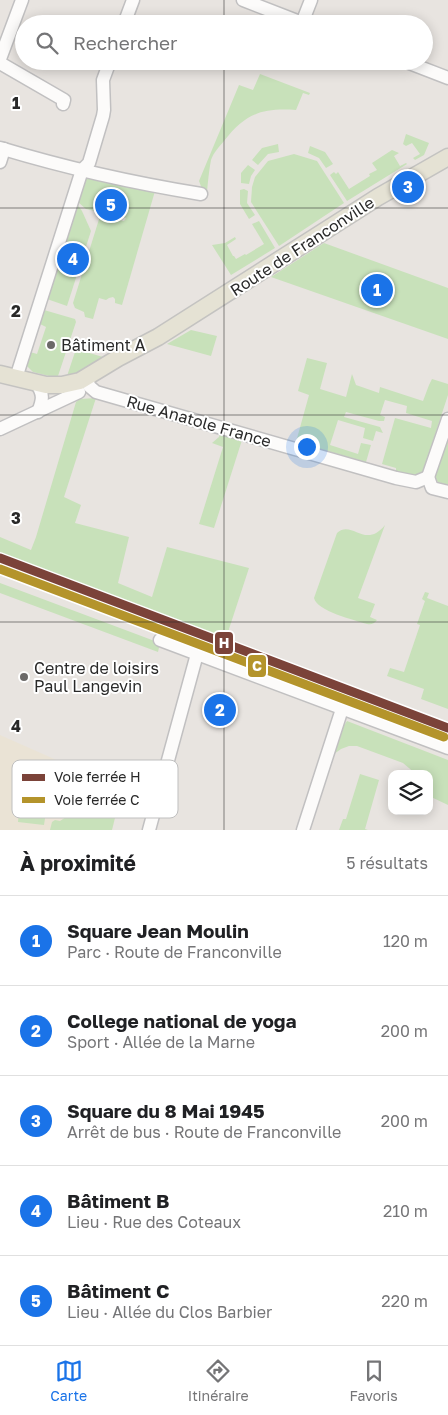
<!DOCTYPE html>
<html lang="fr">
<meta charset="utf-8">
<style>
:root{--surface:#fff;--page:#f2f2f2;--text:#202124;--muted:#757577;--line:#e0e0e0;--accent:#1a73e8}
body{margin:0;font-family:"Golos Text",sans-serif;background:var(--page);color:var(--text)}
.controls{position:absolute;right:15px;bottom:15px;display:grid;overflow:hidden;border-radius:10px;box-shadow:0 2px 12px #0003}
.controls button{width:45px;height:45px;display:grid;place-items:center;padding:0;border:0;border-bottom:1px solid var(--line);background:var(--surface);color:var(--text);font:25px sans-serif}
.you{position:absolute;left:306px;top:446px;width:18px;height:18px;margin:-12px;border:4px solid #fff;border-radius:50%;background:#1a73e8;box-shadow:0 0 0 8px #1a73e833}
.badge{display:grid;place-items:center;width:32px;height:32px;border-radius:50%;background:var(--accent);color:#fff;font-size:16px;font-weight:700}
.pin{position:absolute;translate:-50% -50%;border:2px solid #fff;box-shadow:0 1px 5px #0006}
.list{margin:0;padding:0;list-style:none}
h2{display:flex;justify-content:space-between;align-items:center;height:65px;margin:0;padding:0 20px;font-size:21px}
h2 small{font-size:16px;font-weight:400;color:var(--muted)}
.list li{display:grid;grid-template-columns:32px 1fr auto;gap:15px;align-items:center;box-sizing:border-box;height:90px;padding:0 20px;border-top:1px solid var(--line)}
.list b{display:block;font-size:19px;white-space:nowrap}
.list p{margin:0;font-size:16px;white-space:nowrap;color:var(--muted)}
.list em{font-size:16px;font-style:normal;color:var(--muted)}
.icon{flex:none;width:28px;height:28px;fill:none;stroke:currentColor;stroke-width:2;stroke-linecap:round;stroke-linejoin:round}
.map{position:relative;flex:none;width:448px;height:830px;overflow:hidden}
.search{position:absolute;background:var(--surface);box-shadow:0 2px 12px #0003;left:15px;right:15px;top:15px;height:55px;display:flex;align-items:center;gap:12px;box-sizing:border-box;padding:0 18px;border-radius:28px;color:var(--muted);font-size:19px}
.sheet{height:515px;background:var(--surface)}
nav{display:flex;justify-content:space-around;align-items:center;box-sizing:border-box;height:70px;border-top:1px solid var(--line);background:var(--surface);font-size:14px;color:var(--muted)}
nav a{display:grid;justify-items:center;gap:2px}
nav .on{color:var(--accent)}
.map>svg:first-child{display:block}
</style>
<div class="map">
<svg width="448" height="830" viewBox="0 0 448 830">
<rect width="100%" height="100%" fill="#e8e4e0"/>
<!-- education -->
<polygon fill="#eae3d5" points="0,735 122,789 112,830 0,830"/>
<!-- green -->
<g fill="#c8e1ba">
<path d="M260 74 310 93 309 95 303 93 296 110C262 108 246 113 224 141 220 146 213 153 211 160 209 170 208 181 207 192L202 189 199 181 239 85 253 90Z"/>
<polygon points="406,134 429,143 424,155 415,160 413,158 420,154 412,143 406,146 403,144"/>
<polygon points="278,144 279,152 268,154 258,165 252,160 262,148"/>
<polygon points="310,146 325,152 333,164 326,168 319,158 308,153"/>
<polygon points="392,150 399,153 394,156 400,166 406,163 407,164 347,201 330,175 334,172 336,174 338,172 349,189 370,176 369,174 377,170 372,163"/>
<polygon points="294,154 317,161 344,203 279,246 251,202 252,187 255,177 268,161"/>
<polygon points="248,165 255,170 251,176 249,184 241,183 241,173"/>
<polygon points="89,177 155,191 122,305 115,303 115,299 113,297 109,298 106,300 99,298 93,319 85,317 84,312 75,308 73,303 100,216 124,221 126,218 86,209 78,202 85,179"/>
<polygon points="244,189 248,191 247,203 255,215 249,219 240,204 240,190"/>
<polygon points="77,204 82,211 91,231 67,306 47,299"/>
<polygon points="259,221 275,248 231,275 212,245 225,243 235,237 236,239 227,245 233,256 234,256 236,259 245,254 246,255 264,244 252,224"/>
<polygon points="324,243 448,288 448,339 271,277"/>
<polygon points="44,310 75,319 76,322 58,376 61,379 33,372 27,366 30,352 37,354 46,327 40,324"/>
<polygon points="191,330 217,336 211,356 167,344"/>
<polygon points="76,349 103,357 66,379"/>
<polygon points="307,358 327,363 320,389 346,397 352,374 356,385 379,393 380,387 423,401 429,385 432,379 448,384 448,395 423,471 414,476 396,471 396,468 382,464 395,418 431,428 432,421 406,413 407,406 385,400 380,415 385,417 384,421 379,421 346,412 344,417 380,427 383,433 376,431 373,441 363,438 365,428 338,420 330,445 358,454 361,443 371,445 366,462 296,442 309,395 298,391"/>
<polygon points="96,398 64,497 81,505 75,523 129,537 118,583 152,597 167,547 249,568 229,629 233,642 0,553 0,537 31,550 36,537 76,402 80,399"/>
<polygon points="220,433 239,439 239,440 242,440 214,528 199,524 223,447 212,443 219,437"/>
<polygon points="448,433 448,485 438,482 434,476"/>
<path d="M385 525 358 598 375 604 370 617 377 620C374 624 371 625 367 624 354 620 317 611 314 598L337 533C352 519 365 550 385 525Z"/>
<polygon points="0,583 160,643 158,652 0,593"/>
<polygon points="425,592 429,593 427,598 448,606 448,709 421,699 424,689 387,676 390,668 404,672 420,625 417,624 425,601 422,599"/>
<polygon points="347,721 448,760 448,805 429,796 429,774 416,774 403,763 357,746 349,746 341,749 334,754 343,727"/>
<polygon points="87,773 122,789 112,830 50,830 52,822 55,820 60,821 78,809"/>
<polygon points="360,774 379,780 365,829 368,830 339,830 343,819 346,819"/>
<polygon points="20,799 46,812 44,825 18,822"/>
</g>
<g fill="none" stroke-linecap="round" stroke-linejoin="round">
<!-- minor casing -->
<g stroke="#c1c0c1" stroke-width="15">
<g id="minor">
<polyline points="243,0 305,24"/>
<polyline points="302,23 311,0"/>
<polyline points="124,24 133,0"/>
<polyline points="0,59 22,0"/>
<polyline points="404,61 448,78"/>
<polyline points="0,63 64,100 63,104"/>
<path d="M0 148C66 168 133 183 201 194"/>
<polyline points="0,162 4,149"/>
<polyline points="16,378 82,170 89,163 103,116 104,110 103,80 110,61"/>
<polyline points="88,381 89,386 96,392 396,478 416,482 428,477"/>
<path d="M36 383C44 394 43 400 38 412"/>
<polyline points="0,429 79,392"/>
<polyline points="428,477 448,419"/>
<polyline points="428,477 432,488 448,492"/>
<polyline points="160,640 448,748"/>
<polyline points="149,830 197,654"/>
<polyline points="303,830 342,709"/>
</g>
</g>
<!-- major casing -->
<g stroke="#c4c3c1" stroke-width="19">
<polyline id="major" points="0,374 46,385 62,385 80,381 118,358 158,337 378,197 448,157"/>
</g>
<!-- minor -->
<use href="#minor" stroke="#fcfbfa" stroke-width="12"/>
<!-- major -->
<use href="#major" stroke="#e5e2d4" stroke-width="16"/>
<!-- rail-1 casing -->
<g stroke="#fff" stroke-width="12">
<polyline id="rail-1" points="0,558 448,728"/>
</g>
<!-- rail-2 casing -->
<g stroke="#fff" stroke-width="12">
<polyline id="rail-2" points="0,569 444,737"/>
</g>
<!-- rail-1 -->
<use href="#rail-1" stroke="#7b4339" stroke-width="9"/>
<!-- rail-2 -->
<use href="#rail-2" stroke="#b4942b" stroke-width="9"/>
</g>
<!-- grid -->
<path fill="none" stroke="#292929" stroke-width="1" stroke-opacity="0.55" d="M224 0V24M224 61V830M0 208H448M0 415H448M0 622H448"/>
<!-- markers -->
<g fill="#6c6a69" stroke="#fff" stroke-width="2">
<circle cx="51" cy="345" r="5"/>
<circle cx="24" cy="677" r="5"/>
</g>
<g text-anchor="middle" stroke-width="4" stroke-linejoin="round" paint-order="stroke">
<!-- street labels -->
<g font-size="16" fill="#292929" stroke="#fff">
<text transform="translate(302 246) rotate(-33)" y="6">Route de Franconville</text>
<text transform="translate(199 421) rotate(16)" y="6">Rue Anatole France</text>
</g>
<!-- poi labels -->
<g font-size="16" fill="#292929" stroke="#fff" text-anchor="start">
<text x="61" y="351">Bâtiment A</text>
<text x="34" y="674">Centre de loisirs<tspan x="34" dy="18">Paul Langevin</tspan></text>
</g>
</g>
<!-- legend -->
<rect x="12" y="760" width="166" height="58" rx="8" fill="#fff" stroke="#bfbfbf" stroke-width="1"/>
<rect x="22" y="774" width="23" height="7" fill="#7b4339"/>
<rect x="22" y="797" width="23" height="6" fill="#b4942b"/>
<g font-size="14" fill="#292929">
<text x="54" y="782">Voie ferrée H</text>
<text x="54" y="805">Voie ferrée C</text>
</g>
<g font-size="16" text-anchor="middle" font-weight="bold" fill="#292929" stroke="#fff" stroke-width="4" stroke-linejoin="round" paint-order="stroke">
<text x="16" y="109">1</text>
<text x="16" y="317">2</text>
<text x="16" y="524">3</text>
<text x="16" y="732">4</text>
</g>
<g stroke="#fff" stroke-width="2">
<rect x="214" y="631" width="20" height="24" rx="5" fill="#7b4339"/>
<rect x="247" y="654" width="20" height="24" rx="5" fill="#b4942b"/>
</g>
<g font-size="14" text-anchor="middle" font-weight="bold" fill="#fff">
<text x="224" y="648">H</text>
<text x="257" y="671">C</text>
</g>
</svg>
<div class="controls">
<button><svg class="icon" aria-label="layers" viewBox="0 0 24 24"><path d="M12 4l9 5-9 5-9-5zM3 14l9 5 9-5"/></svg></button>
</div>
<div class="you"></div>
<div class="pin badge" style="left:377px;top:290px">1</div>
<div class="pin badge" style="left:220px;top:710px">2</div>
<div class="pin badge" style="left:408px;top:187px">3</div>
<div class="pin badge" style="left:73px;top:259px">4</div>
<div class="pin badge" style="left:111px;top:205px">5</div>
<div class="search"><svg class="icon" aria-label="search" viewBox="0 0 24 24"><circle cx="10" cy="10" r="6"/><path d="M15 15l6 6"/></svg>Rechercher</div>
</div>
<section class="sheet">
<h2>À proximité<small>5 résultats</small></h2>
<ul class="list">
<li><span class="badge">1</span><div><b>Square Jean Moulin</b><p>Parc · Route de Franconville</p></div><em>120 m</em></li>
<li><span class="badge">2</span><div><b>College national de yoga</b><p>Sport · Allée de la Marne</p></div><em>200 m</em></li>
<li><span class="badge">3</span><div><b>Square du 8 Mai 1945</b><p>Arrêt de bus · Route de Franconville</p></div><em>200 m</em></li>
<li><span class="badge">4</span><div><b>Bâtiment B</b><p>Lieu · Rue des Coteaux</p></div><em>210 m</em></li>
<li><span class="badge">5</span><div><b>Bâtiment C</b><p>Lieu · Allée du Clos Barbier</p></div><em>220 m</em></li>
</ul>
</section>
<nav>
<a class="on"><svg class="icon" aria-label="map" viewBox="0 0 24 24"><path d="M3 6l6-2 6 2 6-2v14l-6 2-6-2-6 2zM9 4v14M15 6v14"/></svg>Carte</a>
<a><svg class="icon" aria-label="directions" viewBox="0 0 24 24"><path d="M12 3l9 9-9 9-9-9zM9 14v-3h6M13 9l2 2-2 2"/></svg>Itinéraire</a>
<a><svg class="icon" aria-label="saved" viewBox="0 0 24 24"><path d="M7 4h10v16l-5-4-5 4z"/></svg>Favoris</a>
</nav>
